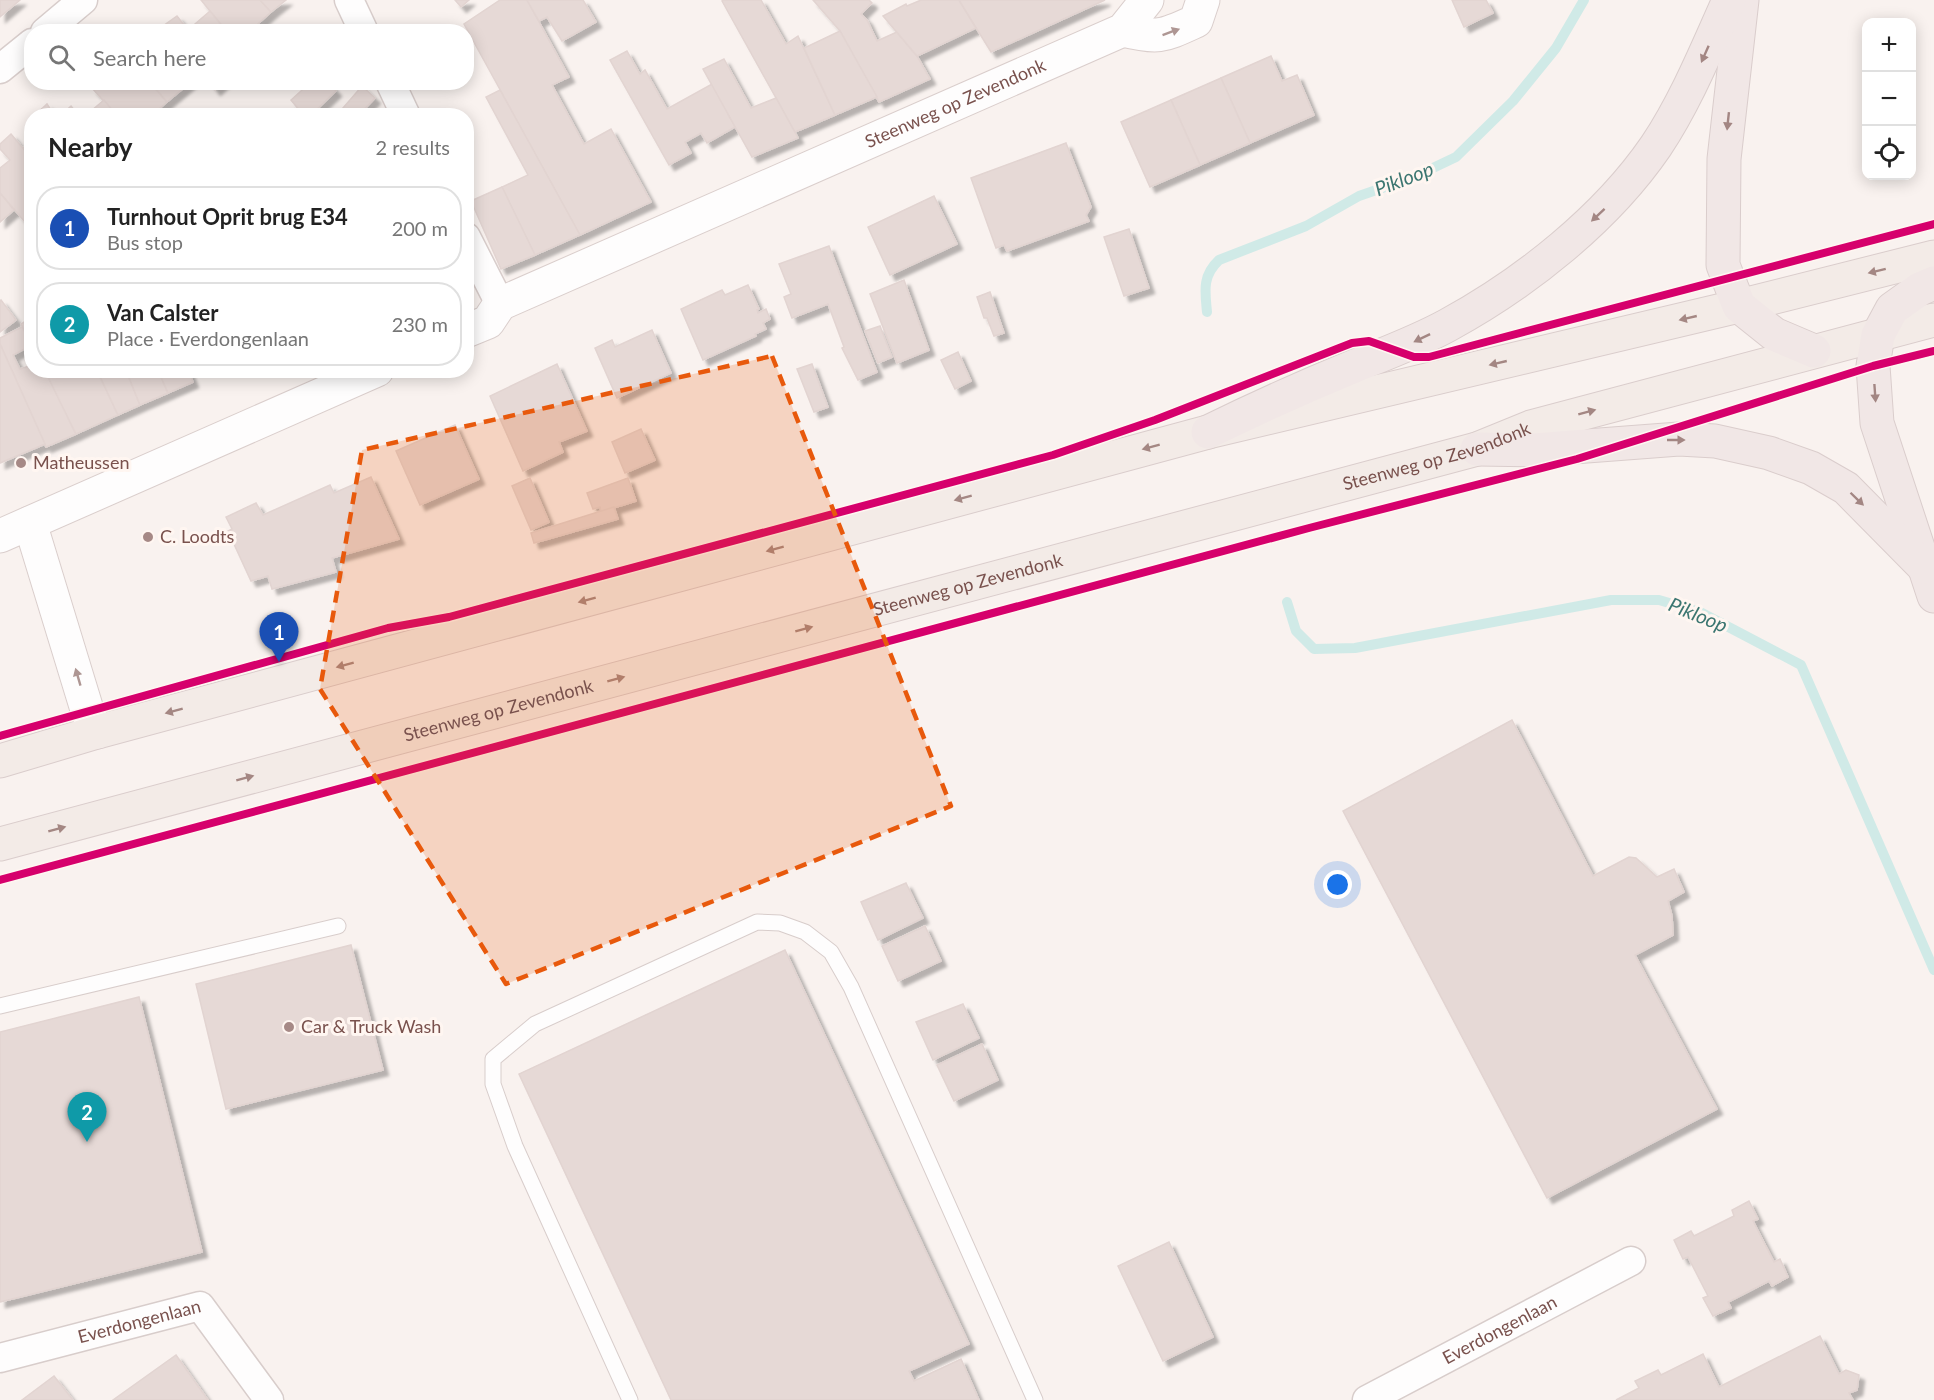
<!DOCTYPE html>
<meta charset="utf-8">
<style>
:root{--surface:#fff;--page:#f2f2f2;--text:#222;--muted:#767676;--line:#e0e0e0;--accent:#b45309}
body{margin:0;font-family:Lato,sans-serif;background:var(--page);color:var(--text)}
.controls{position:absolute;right:18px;top:18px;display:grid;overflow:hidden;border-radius:12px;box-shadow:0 3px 15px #0003}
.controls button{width:54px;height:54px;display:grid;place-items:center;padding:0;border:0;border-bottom:2px solid var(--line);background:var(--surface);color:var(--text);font:30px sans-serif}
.you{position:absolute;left:1338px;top:885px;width:21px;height:21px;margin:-15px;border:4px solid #fff;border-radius:50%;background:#1a73e8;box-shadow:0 0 0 9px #1a73e833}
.badge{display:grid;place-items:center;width:39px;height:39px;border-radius:50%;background:var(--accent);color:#fff;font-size:20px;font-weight:700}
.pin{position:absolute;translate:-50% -50px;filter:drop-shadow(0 2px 3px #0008)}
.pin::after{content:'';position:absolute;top:32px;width:21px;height:18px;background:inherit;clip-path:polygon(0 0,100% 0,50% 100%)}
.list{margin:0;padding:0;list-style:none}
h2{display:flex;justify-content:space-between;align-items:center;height:78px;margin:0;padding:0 24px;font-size:26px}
h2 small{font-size:20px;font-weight:400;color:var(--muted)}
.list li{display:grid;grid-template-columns:39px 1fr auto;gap:18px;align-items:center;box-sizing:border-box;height:84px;margin:0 12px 12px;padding:0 12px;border:2px solid var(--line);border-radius:24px}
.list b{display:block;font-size:22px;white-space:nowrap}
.list p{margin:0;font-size:20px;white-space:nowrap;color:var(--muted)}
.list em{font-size:20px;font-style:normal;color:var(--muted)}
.icon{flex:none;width:33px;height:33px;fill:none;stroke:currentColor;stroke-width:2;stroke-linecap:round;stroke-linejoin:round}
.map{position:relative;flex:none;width:1934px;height:1400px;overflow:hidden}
.search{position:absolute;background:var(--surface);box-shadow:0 3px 15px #0003;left:24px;top:24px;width:450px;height:66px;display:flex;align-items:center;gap:15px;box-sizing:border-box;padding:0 21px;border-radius:24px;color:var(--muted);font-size:22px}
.panel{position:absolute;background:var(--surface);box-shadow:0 3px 15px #0003;left:24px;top:108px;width:450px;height:270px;border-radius:24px}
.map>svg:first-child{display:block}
</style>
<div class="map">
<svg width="1934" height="1400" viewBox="0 0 1934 1400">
<defs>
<filter id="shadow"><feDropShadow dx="5.5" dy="5.5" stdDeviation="1.5" flood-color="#0004"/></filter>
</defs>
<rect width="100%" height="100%" fill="#f9f2ef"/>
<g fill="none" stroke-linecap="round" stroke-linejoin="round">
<!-- stream -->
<g stroke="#d0eae7" stroke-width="10">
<path d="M1207 312C1205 291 1202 276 1219 260L1306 226 1359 196 1414 177 1456 157 1513 101 1556 48 1584 0"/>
<polyline points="1287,602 1296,631 1314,649 1355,648 1611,600 1659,600 1700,612 1801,665 1934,970"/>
</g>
</g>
<!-- building -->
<g fill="#e6d9d6" stroke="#e2d4d1" stroke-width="1.5" filter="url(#shadow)">
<polygon points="0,0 20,0 0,17"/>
<polygon points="201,0 260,0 271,12 249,32 227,32"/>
<polygon points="260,0 286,0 271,12"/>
<polygon points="455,0 469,0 461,7"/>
<polygon points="500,0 527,0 569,77 552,85 584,144 611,129 651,202 580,235 464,24"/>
<polygon points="527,0 583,0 596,22 562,41 547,17 539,21"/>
<polygon points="723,0 761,0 786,44 798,36 835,115 795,132 722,1"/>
<polygon points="813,0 869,0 872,3 861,14 867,20 877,41 897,32 917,56 930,79 879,102 840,31"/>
<polygon points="921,0 959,0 976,28 917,56 883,16 906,4 907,6"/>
<polygon points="959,0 1105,0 991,52"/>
<polygon points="1452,0 1486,0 1493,13 1464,27"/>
<polygon points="210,11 227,32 167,32 163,26 177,16 188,30"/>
<polygon points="840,31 877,97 835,115 804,48"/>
<polygon points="627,51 640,74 645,70 667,109 712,84 735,127 707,143 701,133 685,142 691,153 669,165 610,60"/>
<polygon points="1271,56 1282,81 1297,75 1314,115 1250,143 1221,78"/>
<polygon points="724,59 751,108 776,98 798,138 752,157 703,69"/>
<polygon points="1221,78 1250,143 1200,165 1171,100"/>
<polygon points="98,82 111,82 117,89 124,82 150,82 167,102 151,116 117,116 92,88"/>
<polygon points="150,82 191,82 167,102"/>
<polygon points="209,82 224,82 215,90"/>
<polygon points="311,82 328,82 336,91 310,116 304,116 291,100"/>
<polygon points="362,86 375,98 358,116 336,116"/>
<polygon points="500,90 580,235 535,255 502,187 528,175 486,97"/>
<polygon points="104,100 117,116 85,116"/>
<polygon points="1171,100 1200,165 1150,187 1121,122"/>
<polygon points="47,104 55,116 34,116"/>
<polygon points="71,106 79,116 60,116"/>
<polygon points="11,134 32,159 32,216 25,222 0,193 0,168 10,160 0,149 0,144"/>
<polygon points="32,142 32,159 23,148"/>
<polygon points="1066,143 1091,207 1086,215 1089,221 1007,251 1004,245 996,248 971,178"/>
<polygon points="502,187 535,255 501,269 471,201"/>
<polygon points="0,193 14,210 0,222"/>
<polygon points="934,196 957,244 890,275 868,227"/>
<polygon points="1129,229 1149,288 1124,296 1104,237"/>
<polygon points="829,246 877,372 858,380 842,348 844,347 828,304 792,318 784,297 791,294 779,264"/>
<polygon points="904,280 929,350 897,363 870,294"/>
<polygon points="748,285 759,309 757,310 758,313 766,309 770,319 763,323 766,329 755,334 756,336 703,360 681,309 722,290 725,295"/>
<polygon points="990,292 1004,333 994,336 987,318 984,318 977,297"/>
<polygon points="1,300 16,320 0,332 0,301"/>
<polygon points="32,317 32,344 21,324"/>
<polygon points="880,326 892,357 878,363 865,331"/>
<polygon points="22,327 32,345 13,355 20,369 32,365 32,370 45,370 76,434 46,447 0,344 0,338"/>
<polygon points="652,330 671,373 617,398 595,348 612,340 615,347"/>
<polygon points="0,344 45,444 0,463"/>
<polygon points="958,352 971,381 955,389 941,360"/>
<polygon points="557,364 587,431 559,442 563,452 523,471 490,396"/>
<polygon points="812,364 828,407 814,412 797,369"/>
<polygon points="97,370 118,415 76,434 45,371"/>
<polygon points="97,370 126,370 140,405 118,415"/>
<polygon points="126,370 158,370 168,393 140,405"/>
<polygon points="158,370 188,370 193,382 168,393"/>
<polygon points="455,425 479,479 420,505 396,451"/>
<polygon points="641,429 655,460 625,473 612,442"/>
<polygon points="371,477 399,539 332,558 336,572 272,589 268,576 251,581 228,531 232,529 226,517 256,503 263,515 330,485 334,493"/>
<polygon points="530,478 549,522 531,530 512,486"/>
<polygon points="628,478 636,501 601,512 600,507 593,509 587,493"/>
<polygon points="614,507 618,519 534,543 531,533"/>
<polygon points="1512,720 1593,876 1629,857 1636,858 1657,877 1674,869 1684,892 1668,901 1672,916 1673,935 1635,955 1717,1109 1547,1198 1343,811"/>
<polygon points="906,883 923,918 878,940 861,902"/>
<polygon points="925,926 941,961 898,981 882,946"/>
<polygon points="351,945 383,1070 226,1109 196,984"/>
<polygon points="785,950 969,1344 909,1371 914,1381 961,1359 979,1400 671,1400 519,1074"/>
<polygon points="139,997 202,1252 0,1302 0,1032"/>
<polygon points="963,1004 979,1038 933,1060 916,1022"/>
<polygon points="982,1044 998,1080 954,1101 937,1065"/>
<polygon points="1749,1201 1758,1219 1753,1221 1774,1262 1780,1259 1788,1277 1772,1286 1769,1281 1728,1302 1731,1308 1713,1316 1703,1298 1708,1296 1688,1257 1683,1259 1674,1240 1691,1231 1694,1236 1734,1216 1732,1210"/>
<polygon points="1169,1242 1213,1337 1163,1361 1118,1266"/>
<polygon points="1820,1336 1839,1374 1846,1370 1859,1375 1857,1390 1849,1393 1853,1400 1616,1400 1639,1388 1635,1381 1658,1370 1661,1375 1703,1354 1719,1387"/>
<polygon points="176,1355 208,1400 113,1400"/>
<polygon points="54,1376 73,1400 22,1400"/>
</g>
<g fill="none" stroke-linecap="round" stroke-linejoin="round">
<!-- lane casing -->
<g stroke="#d8cdcb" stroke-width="17">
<g id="lane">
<polyline points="0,1006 338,926"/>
<polyline points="630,1400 515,1146 493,1084 493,1059 535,1024 757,922 780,923 805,932 831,952 851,987 1035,1400"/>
</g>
</g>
<!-- street casing -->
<g stroke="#d8cdcb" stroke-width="31">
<g id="street">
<polyline points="349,0 364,32"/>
<polyline points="45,32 83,0"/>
<polyline points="0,69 32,43"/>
<polyline points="390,82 406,116"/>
<polyline points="466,237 500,304"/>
<path id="s1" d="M0 1358 200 1306 269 1400"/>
<path id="s2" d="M1367 1400 1631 1261"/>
</g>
</g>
<!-- secondary casing -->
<g stroke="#dacecc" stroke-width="35">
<g id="secondary">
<path d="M1123 30C1159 39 1163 36 1196 21L1203 0"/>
<path id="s3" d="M466 331 488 322 500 304 1123 30 1147 0"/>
<polyline points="30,523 88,713 97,732"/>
<polyline points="0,536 377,370"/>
</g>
</g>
<!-- primary casing -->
<g stroke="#dacdcc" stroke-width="35">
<g id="primary">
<polyline points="0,761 97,732 1208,432 1739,306 1934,257"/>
<path id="s4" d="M0 844 1477 449 1531 427 1934 320"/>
</g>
</g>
<!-- highway casing -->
<g stroke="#dacdcc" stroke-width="35">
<g id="highway">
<polyline points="1742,0 1724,159 1723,265 1739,306 1774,334 1814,351"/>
<polyline points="1934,283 1920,289 1892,309 1878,335 1873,366 1877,423 1934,596"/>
<path d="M1208 432C1257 408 1306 386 1357 365 1387 353 1419 341 1448 325 1525 283 1606 219 1656 146 1686 101 1707 49 1729 0"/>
<polyline points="1477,449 1534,450 1679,439 1715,441 1769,453 1811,468 1846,488 1924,567"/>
</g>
</g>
<!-- lane -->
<use href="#lane" stroke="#fefdfd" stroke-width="15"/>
<!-- street -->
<use href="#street" stroke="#fefdfd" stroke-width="28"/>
<!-- secondary -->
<use href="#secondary" stroke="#fefdfd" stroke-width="33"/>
<!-- primary -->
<use href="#primary" stroke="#f3ebe7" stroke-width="33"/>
<!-- highway -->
<use href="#highway" stroke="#f1e7e6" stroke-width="33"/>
<!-- cycleway casing -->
<g stroke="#fff6f1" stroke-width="11">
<g id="cycleway">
<polyline points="0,736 388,628 449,617 1053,455 1155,420 1352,343 1369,341 1414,357 1429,357 1934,224"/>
<polyline points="0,880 1309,528 1577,459 1873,366 1934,351"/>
</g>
</g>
<!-- cycleway -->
<use href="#cycleway" stroke="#d6006c" stroke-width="8"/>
</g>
<!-- one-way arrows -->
<defs><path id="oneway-solid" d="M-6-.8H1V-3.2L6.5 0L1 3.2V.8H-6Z" transform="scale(1.5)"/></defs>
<g fill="#ae9693">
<use href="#oneway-solid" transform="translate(1171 32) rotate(-20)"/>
<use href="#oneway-solid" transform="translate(78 677) rotate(-106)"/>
</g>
<g fill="#a38683">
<use href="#oneway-solid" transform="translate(1705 54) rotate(114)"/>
<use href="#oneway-solid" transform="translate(1728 121) rotate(96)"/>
<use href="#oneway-solid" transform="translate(1598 215) rotate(137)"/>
<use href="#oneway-solid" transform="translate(1422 338) rotate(154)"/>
<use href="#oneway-solid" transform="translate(1875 393) rotate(86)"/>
<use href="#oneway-solid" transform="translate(1676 440)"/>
<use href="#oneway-solid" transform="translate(1857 499) rotate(44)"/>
</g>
<g fill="#a48783">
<use href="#oneway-solid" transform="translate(1877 271) rotate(166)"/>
<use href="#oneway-solid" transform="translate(1688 318) rotate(167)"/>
<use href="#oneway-solid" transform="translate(1498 363) rotate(167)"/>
<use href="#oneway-solid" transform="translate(1587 412) rotate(-15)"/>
<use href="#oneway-solid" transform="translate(1151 447) rotate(165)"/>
<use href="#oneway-solid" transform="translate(963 498) rotate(165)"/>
<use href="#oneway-solid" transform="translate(775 549) rotate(165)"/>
<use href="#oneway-solid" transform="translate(587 600) rotate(165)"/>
<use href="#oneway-solid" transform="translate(804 629) rotate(-15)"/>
<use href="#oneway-solid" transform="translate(345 665) rotate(165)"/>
<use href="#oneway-solid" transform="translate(616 679) rotate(-15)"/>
<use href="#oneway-solid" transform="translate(174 711) rotate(165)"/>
<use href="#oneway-solid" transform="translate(245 778) rotate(-15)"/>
<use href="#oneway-solid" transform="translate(57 829) rotate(-15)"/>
</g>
<!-- marked area -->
<path fill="#e8590c" fill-opacity="0.2" stroke="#e8590c" stroke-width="4.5" stroke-dasharray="12 8" stroke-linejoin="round" d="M772 356 951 806 506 984 320 689 362 450Z"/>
<!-- markers -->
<g fill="#a68986" stroke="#fff6f1" stroke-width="2">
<circle cx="21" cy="463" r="6"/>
<circle cx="148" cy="537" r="6"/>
<circle cx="289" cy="1027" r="6"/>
</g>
<g text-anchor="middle" stroke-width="6" stroke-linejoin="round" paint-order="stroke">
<!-- street labels -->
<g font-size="18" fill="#79514d" stroke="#fff6f1">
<text dy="6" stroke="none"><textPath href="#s3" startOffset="543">Steenweg op Zevendonk</textPath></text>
<text dy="6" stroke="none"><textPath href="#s4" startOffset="1488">Steenweg op Zevendonk</textPath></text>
<text dy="6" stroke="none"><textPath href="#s4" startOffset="1002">Steenweg op Zevendonk</textPath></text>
<text dy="6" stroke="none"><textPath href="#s4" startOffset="516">Steenweg op Zevendonk</textPath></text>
<text dy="6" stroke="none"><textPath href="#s1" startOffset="144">Everdongenlaan</textPath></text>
<text dy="6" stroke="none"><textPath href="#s2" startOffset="150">Everdongenlaan</textPath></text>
</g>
<!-- poi labels -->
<g font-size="18" fill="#79514d" stroke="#fff6f1" text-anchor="start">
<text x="33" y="469">Matheussen</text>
<text x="160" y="543">C. Loodts</text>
<text x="301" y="1033">Car &amp; Truck Wash</text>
</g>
<!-- water labels -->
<g font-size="20" font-style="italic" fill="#3c7671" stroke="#fff6f1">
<text transform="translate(1404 179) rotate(-21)" y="7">Pikloop</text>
<text transform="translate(1698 615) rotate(22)" y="7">Pikloop</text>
</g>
</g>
</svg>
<div class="controls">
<button>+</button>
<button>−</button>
<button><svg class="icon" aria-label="locate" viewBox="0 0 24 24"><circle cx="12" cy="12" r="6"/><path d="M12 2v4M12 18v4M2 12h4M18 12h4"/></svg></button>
</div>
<div class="you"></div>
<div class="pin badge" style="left:279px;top:662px;background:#1a4fb4">1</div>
<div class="pin badge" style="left:87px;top:1142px;background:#0f9aa8">2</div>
<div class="search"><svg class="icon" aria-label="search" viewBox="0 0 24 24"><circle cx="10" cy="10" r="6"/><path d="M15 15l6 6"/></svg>Search here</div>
<section class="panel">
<h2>Nearby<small>2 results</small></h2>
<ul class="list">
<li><span class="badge" style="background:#1a4fb4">1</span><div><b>Turnhout Oprit brug E34</b><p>Bus stop</p></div><em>200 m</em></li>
<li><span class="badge" style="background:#0f9aa8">2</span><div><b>Van Calster</b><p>Place · Everdongenlaan</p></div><em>230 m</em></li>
</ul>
</section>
</div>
